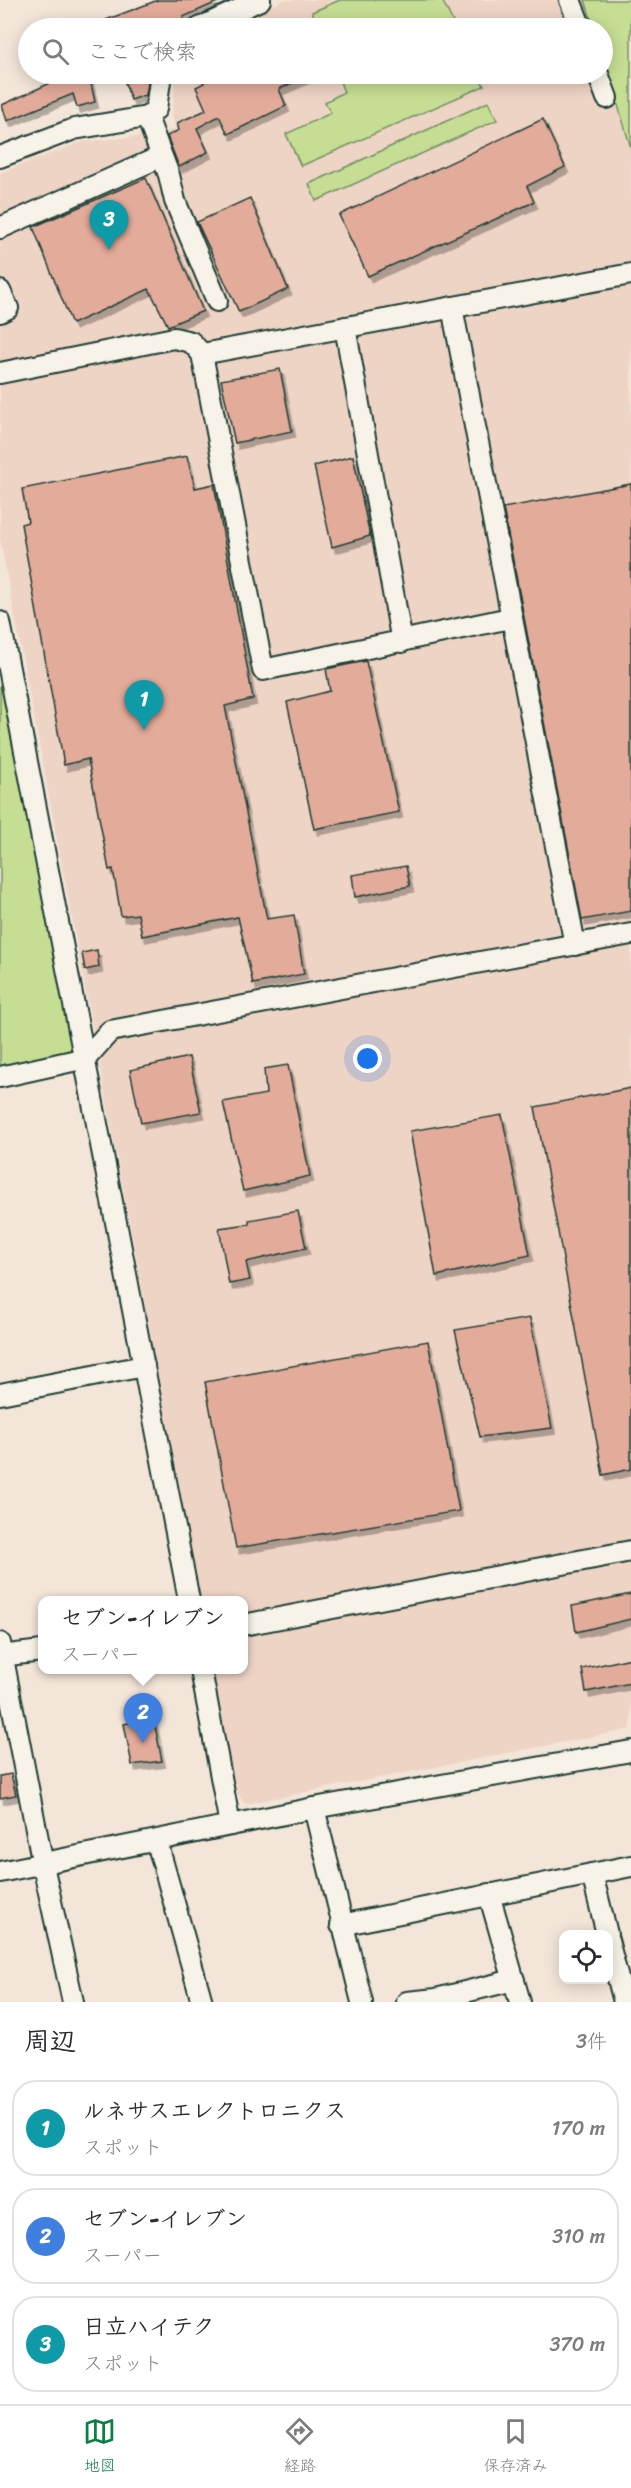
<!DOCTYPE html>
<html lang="ja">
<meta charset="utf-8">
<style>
:root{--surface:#fff;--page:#f7f7f7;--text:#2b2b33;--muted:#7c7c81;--line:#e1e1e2;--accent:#0b8043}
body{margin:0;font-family:Sriracha,"Klee One",sans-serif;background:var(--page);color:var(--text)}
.controls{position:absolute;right:18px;bottom:18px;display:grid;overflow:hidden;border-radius:12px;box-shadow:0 3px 15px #0003}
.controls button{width:54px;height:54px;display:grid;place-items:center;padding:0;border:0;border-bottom:2px solid var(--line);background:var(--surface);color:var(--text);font:30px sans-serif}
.you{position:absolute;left:368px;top:1059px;width:21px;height:21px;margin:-15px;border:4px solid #fff;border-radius:50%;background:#1a73e8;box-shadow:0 0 0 9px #1a73e833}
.badge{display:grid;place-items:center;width:39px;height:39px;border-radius:50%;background:var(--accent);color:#fff;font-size:20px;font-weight:700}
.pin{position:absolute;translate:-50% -50px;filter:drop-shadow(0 2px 3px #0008)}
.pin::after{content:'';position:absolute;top:32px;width:21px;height:18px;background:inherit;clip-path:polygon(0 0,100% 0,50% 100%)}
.popup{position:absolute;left:38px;top:1596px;width:210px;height:78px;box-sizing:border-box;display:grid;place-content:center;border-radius:12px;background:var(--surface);filter:drop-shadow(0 2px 4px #0005);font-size:20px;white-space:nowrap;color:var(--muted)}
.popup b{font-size:22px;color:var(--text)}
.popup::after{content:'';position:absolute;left:50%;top:100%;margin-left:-12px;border:12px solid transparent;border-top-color:var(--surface)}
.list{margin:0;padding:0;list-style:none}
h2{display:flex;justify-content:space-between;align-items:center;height:78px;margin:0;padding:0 24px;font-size:26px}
h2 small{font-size:20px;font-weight:400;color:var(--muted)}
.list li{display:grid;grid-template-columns:39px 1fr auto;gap:18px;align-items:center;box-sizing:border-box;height:96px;margin:0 12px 12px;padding:0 12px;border:2px solid var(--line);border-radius:24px}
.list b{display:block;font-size:22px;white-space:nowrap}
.list p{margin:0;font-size:20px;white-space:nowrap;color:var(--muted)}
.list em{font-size:20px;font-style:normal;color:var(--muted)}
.icon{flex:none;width:33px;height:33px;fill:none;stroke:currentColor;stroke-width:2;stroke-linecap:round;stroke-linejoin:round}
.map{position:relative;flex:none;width:631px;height:2002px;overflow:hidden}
.search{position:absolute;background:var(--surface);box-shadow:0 3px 15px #0003;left:18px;right:18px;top:18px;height:66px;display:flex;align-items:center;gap:15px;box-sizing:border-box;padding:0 21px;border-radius:33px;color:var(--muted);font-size:22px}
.sheet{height:402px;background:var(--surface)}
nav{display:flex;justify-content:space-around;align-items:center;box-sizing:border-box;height:84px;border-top:2px solid var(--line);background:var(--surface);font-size:16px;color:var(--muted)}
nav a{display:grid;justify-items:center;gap:3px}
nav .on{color:var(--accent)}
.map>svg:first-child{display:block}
</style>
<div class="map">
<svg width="631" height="2002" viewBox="0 0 631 2002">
<defs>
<filter id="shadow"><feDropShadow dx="3.5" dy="6" stdDeviation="0" flood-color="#0004"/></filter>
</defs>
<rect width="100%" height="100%" fill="#f3e5d8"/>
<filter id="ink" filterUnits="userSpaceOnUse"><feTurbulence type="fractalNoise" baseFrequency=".0167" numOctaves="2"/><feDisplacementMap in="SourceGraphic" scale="12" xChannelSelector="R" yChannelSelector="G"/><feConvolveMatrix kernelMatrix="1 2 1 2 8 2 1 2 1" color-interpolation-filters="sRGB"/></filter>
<g filter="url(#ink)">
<!-- built -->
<polygon fill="#eed4c5" points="284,0 631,0 631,1729 245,1804 233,1786 213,1670 243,1670 243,1600 201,1600 0,538 0,173 81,142 153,135 175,129 172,112 176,74 602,74 602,28 224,28"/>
<!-- green -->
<g fill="#c5de94" stroke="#728e64" stroke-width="1.5">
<polygon points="340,0 442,0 456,28 319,28 312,12"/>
<polygon points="585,0 631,0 631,148 603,56 602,28 594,28"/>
<polygon points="337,74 478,74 484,86 301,166 286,134 331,113 325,102 344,92"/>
<polygon points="488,102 497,120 316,201 309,184"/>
<polygon points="4,684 77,1052 0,1067 0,685"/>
</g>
<!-- building -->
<g fill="#e3ab9a" stroke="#1f3d34" stroke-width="1.5" filter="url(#shadow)">
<polygon points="158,0 222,0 183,17 184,19 170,26 169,23 156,28 141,28 139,25 128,28 85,28"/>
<polygon points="70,74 89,74 95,102 77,107 73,94 7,121 2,105"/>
<polygon points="145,74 148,83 146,95 131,100 124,80"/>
<polygon points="200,74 313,74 279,89 286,106 228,134 219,116 197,128 208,152 179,167 167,136 179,130 177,123 206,110 196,87 204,83"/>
<polygon points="543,119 565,167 527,186 534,202 368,276 339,215"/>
<polygon points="146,178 203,311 168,326 149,289 72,324 33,227"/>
<polygon points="250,198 288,289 239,312 197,222"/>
<polygon points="280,369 292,431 235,443 221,380"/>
<polygon points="187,456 195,488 214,484 253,699 225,706 267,919 294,915 304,974 253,984 238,917 142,936 138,914 121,916 113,869 109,870 88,759 64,765 21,524 28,522 22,489"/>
<polygon points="353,456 370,536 332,547 314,466"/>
<polygon points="631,484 631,911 582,920 503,508"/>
<polygon points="366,661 399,812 314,829 287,702 330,691 326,669"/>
<polygon points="406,866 410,886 355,897 352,875"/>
<polygon points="97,950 99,967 85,970 82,953"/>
<polygon points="189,1057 201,1112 141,1123 130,1070"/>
<polygon points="288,1065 310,1176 243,1191 223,1102 266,1094 264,1069"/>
<polygon points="631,1088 631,1469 603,1475 535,1107"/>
<polygon points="502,1115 530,1255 436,1276 410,1131"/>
<polygon points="298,1211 306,1248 246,1262 250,1280 229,1284 219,1228 249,1224 249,1220"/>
<polygon points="530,1318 552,1428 480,1437 455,1330"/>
<polygon points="428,1341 459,1511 236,1548 205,1382"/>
<polygon points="631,1594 631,1619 576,1632 572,1606"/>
<polygon points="631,1658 631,1683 586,1692 582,1669"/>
<polygon points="153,1716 162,1761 132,1765 124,1724"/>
<polygon points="11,1774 16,1795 0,1798 0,1776"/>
</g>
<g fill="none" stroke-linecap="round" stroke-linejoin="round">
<!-- minor casing -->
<g stroke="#1f3d34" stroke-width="24">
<g id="minor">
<polyline points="570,0 581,28"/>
<polyline points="199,28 260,0"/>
<polyline points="598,74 607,98"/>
<polyline points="147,117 169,175 175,201 217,301"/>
<polyline points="0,157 74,129 147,117 156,109 161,74"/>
<polyline points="0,228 160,157"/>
<polyline points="0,291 8,308 0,312"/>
<polyline points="452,307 575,945"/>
<polyline points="345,327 402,642"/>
<polyline points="202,354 631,274"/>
<polyline points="0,373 174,338 191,342 202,354 263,670 510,618"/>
<polyline points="0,622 189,1600"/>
<polyline points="0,1077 86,1058 110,1031 631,934"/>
<polyline points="0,1394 144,1366"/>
<polyline points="243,1625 631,1551"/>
<polyline points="0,1643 43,1865 73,2002"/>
<polyline points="0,1656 42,1651"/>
<polyline points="201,1670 230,1825"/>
<polyline points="314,1808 362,2002"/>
<polyline points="157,1842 202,2002"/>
<polyline points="0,1872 314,1808 631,1751"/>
<polyline points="592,1874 607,1934"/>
<polyline points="489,1894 520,2002"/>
<polyline points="341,1925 631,1866"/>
<polyline points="608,1940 624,2002"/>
<polyline points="407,2002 436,1999 514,1980"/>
</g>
</g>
<!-- minor -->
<use href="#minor" stroke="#f7f3e8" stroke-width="20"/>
</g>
</g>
</svg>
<div class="controls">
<button><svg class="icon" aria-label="locate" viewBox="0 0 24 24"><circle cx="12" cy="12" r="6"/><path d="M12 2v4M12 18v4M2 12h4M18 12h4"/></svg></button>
</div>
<div class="you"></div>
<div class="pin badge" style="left:144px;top:730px;background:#0f9aa8">1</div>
<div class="pin badge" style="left:143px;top:1743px;background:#3f7fe0">2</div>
<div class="popup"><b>セブン-イレブン</b>スーパー</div>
<div class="pin badge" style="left:109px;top:250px;background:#0f9aa8">3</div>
<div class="search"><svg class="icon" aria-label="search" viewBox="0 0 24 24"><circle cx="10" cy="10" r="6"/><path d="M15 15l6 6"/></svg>ここで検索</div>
</div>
<section class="sheet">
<h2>周辺<small>3件</small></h2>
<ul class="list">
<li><span class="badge" style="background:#0f9aa8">1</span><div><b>ルネサスエレクトロニクス</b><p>スポット</p></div><em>170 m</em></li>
<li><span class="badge" style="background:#3f7fe0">2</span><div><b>セブン-イレブン</b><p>スーパー</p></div><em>310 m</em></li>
<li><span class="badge" style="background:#0f9aa8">3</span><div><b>日立ハイテク</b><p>スポット</p></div><em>370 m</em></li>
</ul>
</section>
<nav>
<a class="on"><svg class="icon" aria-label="map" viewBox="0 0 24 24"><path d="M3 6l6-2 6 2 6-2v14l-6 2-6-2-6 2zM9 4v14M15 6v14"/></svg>地図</a>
<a><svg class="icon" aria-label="directions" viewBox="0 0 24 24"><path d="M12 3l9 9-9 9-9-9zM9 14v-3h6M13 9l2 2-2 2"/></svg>経路</a>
<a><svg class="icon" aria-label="saved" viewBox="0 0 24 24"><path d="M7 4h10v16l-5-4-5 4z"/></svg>保存済み</a>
</nav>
